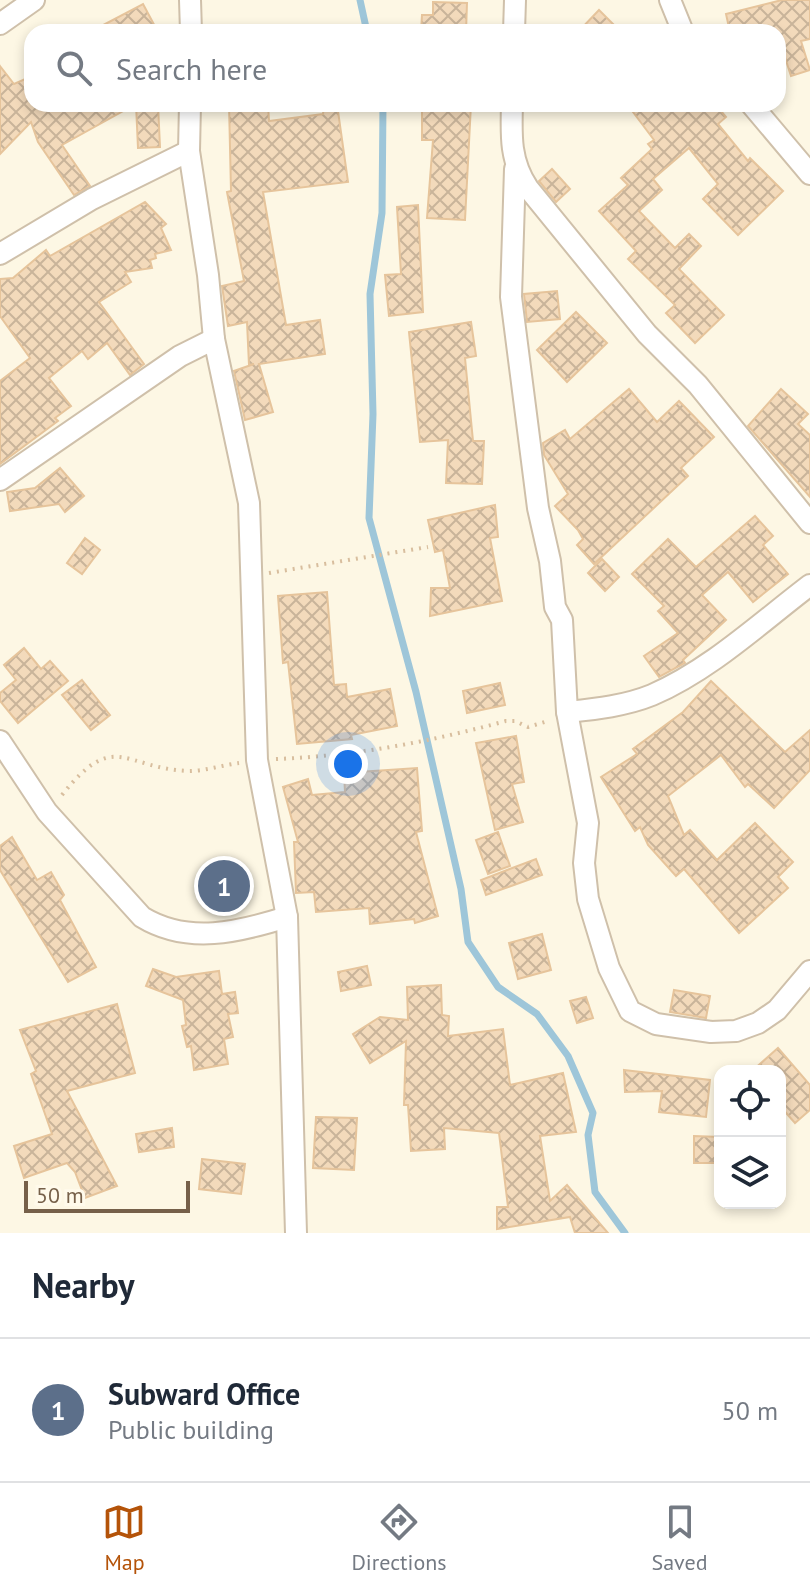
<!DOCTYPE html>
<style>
:root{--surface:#fff;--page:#f6f6f7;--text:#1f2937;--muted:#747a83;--line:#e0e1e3;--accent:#b45309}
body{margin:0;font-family:"PT Sans",sans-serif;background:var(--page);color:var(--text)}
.controls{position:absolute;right:24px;bottom:24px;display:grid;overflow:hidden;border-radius:16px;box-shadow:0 4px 12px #0003}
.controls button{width:72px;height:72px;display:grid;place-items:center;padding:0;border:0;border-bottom:2px solid var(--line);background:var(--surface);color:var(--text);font:40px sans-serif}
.scale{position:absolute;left:24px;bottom:20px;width:166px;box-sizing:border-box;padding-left:8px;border:4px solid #766049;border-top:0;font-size:22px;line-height:28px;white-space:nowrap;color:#766049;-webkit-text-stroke:6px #fffaeb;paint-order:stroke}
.you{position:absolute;left:348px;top:764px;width:28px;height:28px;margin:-20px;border:6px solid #fff;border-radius:50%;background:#1a73e8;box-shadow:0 0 0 12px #1a73e833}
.badge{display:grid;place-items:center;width:52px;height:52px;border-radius:50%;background:var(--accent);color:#fff;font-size:26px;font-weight:700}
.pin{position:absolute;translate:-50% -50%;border:4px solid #fff;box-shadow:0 2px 8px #0006}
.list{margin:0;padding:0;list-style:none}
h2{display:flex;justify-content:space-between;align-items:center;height:104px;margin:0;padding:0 32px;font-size:34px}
h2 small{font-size:26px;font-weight:400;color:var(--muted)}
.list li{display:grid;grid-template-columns:52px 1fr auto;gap:24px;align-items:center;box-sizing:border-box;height:144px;padding:0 32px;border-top:2px solid var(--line)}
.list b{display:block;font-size:30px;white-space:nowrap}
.list p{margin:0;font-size:26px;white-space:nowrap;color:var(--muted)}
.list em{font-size:26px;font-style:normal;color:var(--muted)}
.icon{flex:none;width:44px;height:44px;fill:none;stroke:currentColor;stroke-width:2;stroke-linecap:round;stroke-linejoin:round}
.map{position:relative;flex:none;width:810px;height:1233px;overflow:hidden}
.search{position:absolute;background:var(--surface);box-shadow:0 4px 12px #0003;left:24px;right:24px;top:24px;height:88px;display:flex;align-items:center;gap:20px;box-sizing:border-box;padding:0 28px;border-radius:24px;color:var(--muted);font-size:30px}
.sheet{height:248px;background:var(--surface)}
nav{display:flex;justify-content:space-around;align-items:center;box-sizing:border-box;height:112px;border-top:2px solid var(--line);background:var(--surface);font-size:22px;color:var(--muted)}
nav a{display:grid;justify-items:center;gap:4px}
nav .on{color:var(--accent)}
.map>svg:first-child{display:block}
</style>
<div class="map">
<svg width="810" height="1233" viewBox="0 0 810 1233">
<defs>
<pattern id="building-cross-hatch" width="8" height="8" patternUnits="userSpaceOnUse" patternTransform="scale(2)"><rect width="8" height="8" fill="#f3dabb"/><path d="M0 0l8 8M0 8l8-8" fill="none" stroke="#c9b49a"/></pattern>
</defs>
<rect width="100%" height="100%" fill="#fdf7e4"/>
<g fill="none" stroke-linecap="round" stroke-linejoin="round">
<!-- stream -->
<g stroke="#9ec6d9" stroke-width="7">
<polyline points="360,0 367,32"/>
<polyline points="383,104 382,213 370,294 373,414 369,518 416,692 461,889 468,942 498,987 537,1014 568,1056 593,1113 588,1135 595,1192 625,1233"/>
</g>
</g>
<!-- building -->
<g fill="url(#building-cross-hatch)" stroke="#e6c49b" stroke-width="2">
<polygon points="782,0 810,0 810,39 801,41 810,70 791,76 781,45 778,46 778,32 730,32 726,14"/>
<polygon points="433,2 467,3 466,32 421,32 422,15 433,15"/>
<polygon points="143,4 158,32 90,32"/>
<polygon points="599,10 621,32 578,32"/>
<polygon points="0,66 14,84 32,76 32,104 99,104 100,107 118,104 158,104 160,147 138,148 136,104 62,145 90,186 74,195 38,142 31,122 0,154"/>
<polygon points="229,104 268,104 269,121 323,114 324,104 337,104 348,182 263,192 286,325 320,320 325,354 259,364 273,412 245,420 234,371 254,364 249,365 247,322 228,326 222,286 244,281 227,192 231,191"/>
<polygon points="422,104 471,104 465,220 427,218 433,140 422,140"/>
<polygon points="627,104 715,104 726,117 718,124 748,161 750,158 783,191 738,235 703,199 718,184 689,148 653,179 662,190 639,211 675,248 689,234 701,246 679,269 724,315 695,343 666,313 675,305 628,259 636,251 599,211 628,185 621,178 652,149 648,144 654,140"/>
<polygon points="552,169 570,189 556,202 539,181"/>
<polygon points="145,202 166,224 161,228 171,250 155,254 156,258 150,260 152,268 125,272 131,282 99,302 144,364 130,375 107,343 88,359 82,351 49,378 71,406 55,418 58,421 0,464 0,381 30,358 0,316 0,279 13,278 46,250 50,256"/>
<polygon points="418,205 423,312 389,316 385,275 401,274 397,207"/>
<polygon points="557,291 560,319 527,322 524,294"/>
<polygon points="576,312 607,343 567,382 537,350"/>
<polygon points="471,322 476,356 465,358 473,441 484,441 482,484 446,483 448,440 420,442 409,332"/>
<polygon points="629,389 657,422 679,401 714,437 681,468 688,476 594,564 577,545 583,539 578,530 555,506 568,494 544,455 543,443 565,430 570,439"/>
<polygon points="781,389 808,414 798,424 810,435 810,497 748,426"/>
<polygon points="60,468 84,496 65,512 59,504 10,511 7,492 35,488"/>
<polygon points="495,505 498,537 490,538 502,601 430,616 431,588 450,588 443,550 435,552 428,520"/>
<polygon points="755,516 773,536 763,545 788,574 753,602 728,572 702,595 726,620 683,660 685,663 659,677 644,656 678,633 658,611 664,606 632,574 668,539 696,567"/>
<polygon points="85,538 100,550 82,574 67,563"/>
<polygon points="602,559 619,577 605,591 588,573"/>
<polygon points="327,592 334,685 346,684 347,697 390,689 397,726 351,735 352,739 297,744 288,662 283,663 278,596"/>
<polygon points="24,648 41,669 50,661 68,681 18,723 0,701 0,693 16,680 4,665"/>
<polygon points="82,680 110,715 91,730 62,695"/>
<polygon points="711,681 785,752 810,730 810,770 774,808 748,784 745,787 721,755 668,796 684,835 690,830 717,860 755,823 793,862 778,877 788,888 739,933 684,869 676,876 648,845 640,827 635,831 601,777 637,754 633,749 683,712"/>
<polygon points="500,683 505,705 467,713 463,691"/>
<polygon points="516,736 524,782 512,784 523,822 495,830 476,743"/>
<polygon points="417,768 422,831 416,832 438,916 415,923 414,919 370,924 369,908 316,912 314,892 296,893 294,842 298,842 283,787 308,779 312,795 345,792 344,773"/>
<polygon points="498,832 510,866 488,874 476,840"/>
<polygon points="12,837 37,880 51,872 64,895 60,900 96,967 68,982 0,870 0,846"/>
<polygon points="536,859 542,875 486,895 481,880"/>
<polygon points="542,934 551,970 518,979 509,943"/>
<polygon points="367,966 371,985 341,991 338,972"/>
<polygon points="153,969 176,977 219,971 222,994 235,992 238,1013 228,1014 233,1037 224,1039 228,1064 194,1070 191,1046 187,1047 182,1026 186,1025 183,1000 146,986"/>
<polygon points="441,985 442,1015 449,1016 448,1036 503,1029 510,1085 563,1073 576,1132 540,1136 550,1201 567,1185 608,1233 575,1233 570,1217 497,1229 497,1207 508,1207 499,1133 444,1128 445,1149 411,1151 408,1105 404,1105 406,1041 370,1063 353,1034 380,1017 408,1020 407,987"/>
<polygon points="674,990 710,996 706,1018 670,1012"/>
<polygon points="586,997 593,1018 577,1023 570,1001"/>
<polygon points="117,1004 135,1073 67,1091 117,1186 85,1198 75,1172 67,1163 24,1178 14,1146 52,1134 31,1074 36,1071 20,1030"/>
<polygon points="778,1048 810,1085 810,1110 795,1123 780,1106 780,1071 752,1071"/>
<polygon points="624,1070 710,1080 706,1117 659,1112 662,1091 625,1092"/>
<polygon points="316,1117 357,1118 354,1170 313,1168"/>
<polygon points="172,1128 174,1147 139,1152 136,1134"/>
<polygon points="694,1136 720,1137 720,1163 694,1163"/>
<polygon points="202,1159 245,1164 241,1194 199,1189"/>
</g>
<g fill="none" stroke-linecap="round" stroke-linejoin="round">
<!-- minor casing -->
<g stroke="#cfc0aa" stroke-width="24">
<g id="minor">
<polyline points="190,0 191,32"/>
<polyline points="670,0 683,32"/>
<polyline points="0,24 34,0"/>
<polyline points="514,32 515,0"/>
<polyline points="190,104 189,151 208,275 214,339 249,503 257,760 287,917 296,1233"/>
<path d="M512 104C511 136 510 161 528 188L647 334 698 385 810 523"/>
<polyline points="751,104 810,174"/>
<polyline points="515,169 511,297 538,508 550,561 555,607 562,620 567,712 588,823 584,863 588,899 609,968 630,1011 656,1024 711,1032 736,1031 758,1023 777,1010 810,971"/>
<polyline points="0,254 92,199 189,151"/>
<polyline points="0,480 180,356 214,339"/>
<path d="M567 712C595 709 625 706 652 695 710 670 760 623 810 585"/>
<path d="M0 741 47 812 142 917C188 945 239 932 287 917"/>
</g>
</g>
<!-- path -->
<g stroke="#d8be9e" stroke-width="4" stroke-dasharray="2 6" stroke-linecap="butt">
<polyline points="269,573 428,547"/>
<path d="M276 759C355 756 429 742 506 721H515L528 727 548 721"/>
<path d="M62 795C115 728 124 769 189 771 205 771 223 765 239 763"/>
</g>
<!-- minor -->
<use href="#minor" stroke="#fff" stroke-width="20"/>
</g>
</svg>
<div class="controls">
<button><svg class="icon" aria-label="locate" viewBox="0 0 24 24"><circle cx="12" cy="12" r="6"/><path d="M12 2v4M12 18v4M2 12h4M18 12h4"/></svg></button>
<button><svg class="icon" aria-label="layers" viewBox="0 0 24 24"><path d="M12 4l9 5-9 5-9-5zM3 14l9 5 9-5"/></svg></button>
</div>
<div class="scale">50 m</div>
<div class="you"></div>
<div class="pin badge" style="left:224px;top:886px;background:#5c6f8a">1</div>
<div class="search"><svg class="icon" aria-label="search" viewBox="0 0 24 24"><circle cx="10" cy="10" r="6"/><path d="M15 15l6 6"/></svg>Search here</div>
</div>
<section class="sheet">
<h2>Nearby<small></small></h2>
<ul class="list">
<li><span class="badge" style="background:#5c6f8a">1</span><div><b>Subward Office</b><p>Public building</p></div><em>50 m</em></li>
</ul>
</section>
<nav>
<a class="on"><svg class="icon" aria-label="map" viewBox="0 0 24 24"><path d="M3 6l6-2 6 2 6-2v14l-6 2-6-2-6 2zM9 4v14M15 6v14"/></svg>Map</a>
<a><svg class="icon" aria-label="directions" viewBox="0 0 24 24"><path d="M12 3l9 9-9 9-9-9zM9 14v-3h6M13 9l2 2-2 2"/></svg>Directions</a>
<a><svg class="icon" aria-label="saved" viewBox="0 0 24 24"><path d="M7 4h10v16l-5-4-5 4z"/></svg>Saved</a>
</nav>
